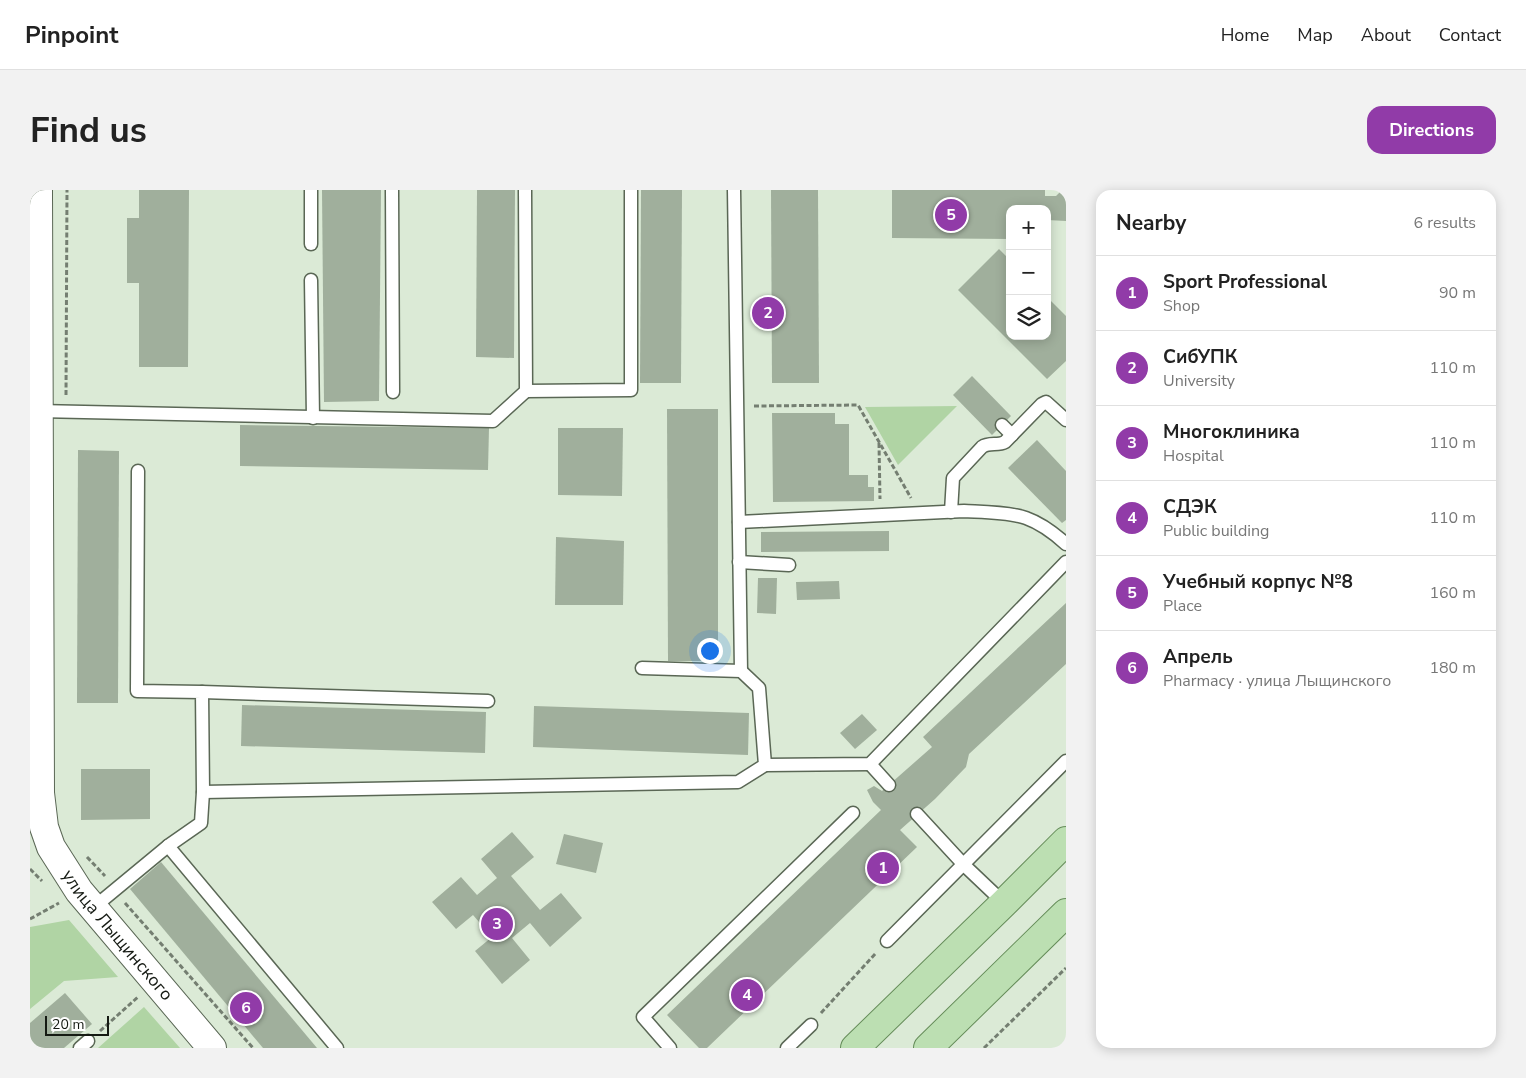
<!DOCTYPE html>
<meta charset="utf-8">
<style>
:root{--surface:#fff;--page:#f2f2f2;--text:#222;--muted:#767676;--line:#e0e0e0;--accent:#913ba8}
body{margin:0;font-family:"Nunito Sans",sans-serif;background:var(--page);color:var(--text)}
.controls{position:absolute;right:15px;top:15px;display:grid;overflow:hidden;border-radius:10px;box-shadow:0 2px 12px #0003}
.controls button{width:45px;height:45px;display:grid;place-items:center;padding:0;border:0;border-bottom:1px solid var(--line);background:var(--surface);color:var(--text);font:25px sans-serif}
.scale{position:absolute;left:15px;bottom:12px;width:64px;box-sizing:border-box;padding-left:5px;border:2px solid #151a13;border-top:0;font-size:14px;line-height:18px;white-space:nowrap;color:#151a13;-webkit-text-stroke:4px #fff;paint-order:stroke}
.you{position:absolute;left:679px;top:460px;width:18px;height:18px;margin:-12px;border:4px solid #fff;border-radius:50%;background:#1a73e8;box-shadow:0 0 0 8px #1a73e833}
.badge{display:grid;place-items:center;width:32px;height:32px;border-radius:50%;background:var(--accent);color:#fff;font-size:16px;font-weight:700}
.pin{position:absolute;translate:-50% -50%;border:2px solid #fff;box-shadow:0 1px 5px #0006}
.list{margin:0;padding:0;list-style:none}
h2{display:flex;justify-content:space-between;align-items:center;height:65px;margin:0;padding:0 20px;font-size:21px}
h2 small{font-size:16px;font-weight:400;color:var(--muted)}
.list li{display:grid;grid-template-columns:32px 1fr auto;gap:15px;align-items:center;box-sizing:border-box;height:75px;padding:0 20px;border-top:1px solid var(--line)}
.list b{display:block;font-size:19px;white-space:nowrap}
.list p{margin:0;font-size:16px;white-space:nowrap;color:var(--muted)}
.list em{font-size:16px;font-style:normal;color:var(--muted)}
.icon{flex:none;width:28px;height:28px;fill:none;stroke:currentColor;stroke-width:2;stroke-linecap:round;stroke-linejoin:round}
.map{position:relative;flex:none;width:1036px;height:858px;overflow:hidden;border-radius:15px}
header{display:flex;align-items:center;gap:30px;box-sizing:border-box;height:70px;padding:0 25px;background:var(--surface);border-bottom:1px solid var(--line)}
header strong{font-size:24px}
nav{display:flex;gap:28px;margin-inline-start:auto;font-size:18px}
.intro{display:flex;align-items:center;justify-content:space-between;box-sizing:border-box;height:120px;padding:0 30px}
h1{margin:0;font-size:35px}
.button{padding:12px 22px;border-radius:15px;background:var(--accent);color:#fff;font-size:18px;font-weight:700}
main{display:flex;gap:30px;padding:0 30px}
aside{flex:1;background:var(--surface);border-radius:15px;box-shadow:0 2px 12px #0003}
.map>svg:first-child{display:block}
</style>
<header>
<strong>Pinpoint</strong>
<nav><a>Home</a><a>Map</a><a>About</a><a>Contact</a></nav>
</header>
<div class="intro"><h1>Find us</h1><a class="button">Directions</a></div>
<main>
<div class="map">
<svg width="1036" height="858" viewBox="0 0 1036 858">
<rect width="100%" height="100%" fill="#dbead6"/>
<!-- green -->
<g fill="#b0d4a4">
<polygon points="927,216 868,275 835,217"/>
<polygon points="39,730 88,787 34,791 0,819 0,737"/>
<polygon points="114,817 150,858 68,858"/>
</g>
<!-- building -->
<g fill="#a0af9c">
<polygon points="109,0 159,0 158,177 109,177 109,93 97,93 97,28 109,28"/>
<polygon points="292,0 351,0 349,211 294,212"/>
<polygon points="447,0 485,0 484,168 446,167"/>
<polygon points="611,0 652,0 651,193 610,193"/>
<polygon points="741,0 788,0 789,193 742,193"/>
<polygon points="862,0 1015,0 1015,6 1026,6 1032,0 1036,0 1036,31 1017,30 1017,19 980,19 980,49 862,48"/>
<polygon points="969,59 980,70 980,146 1017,146 1017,107 1036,126 1036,171 1017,189 928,100"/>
<polygon points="942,186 981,226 962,245 923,205"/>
<polygon points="637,219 688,219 688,471 638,471"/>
<polygon points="742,223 805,223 805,234 819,234 819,285 838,285 838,297 844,297 844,311 743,312"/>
<polygon points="210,235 459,238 458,280 210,276"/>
<polygon points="528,238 593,238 592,306 528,305"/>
<polygon points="1007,250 1036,281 1036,330 1032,333 978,278"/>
<polygon points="48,260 89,261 88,513 47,513"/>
<polygon points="859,341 859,361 731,362 731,342"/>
<polygon points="526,347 594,351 593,415 525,415"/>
<polygon points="728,388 747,388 746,424 727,423"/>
<polygon points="809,391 810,409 767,410 766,392"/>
<polygon points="1036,413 1036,474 939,564 936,577 905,609 870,640 887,657 677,858 669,858 637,825 851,620 843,612 837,600 844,596 852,601 902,557 893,547"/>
<polygon points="212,515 456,522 455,563 211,556"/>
<polygon points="504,516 719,523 718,565 503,557"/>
<polygon points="832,524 847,540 825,559 810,543"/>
<polygon points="51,579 120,579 120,629 51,630"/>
<polygon points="482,642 504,667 481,686 510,720 531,703 552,728 520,757 500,733 482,748 500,770 472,794 445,761 462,747 443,725 426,739 402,712 431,687 447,705 467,688 451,669"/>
<polygon points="534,644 573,653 566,683 526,674"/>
<polygon points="131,672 287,858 233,858 100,699"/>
<polygon points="35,803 62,834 34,858 0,858 0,833"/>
</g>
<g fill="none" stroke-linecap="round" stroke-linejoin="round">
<!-- lane casing -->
<g stroke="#5a6755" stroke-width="15">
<g id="lane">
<polyline points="362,0 363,202"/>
<polyline points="704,0 711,481"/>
<polyline points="281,54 281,0"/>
<polyline points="281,90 283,228"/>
<polyline points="496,201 601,200 601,0"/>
<polyline points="8,221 463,231 496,201 495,0"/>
<polyline points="972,235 982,245"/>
<path d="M921 322 923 288 952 257C959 252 968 256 975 252L1012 214 1016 212 1036 230"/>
<path d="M709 332 934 321C951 322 980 322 996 328 1010 333 1025 344 1036 354"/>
<polyline points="709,372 759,375"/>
<polyline points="172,502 458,511"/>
<polyline points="840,574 859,595"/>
<polyline points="735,575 840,574 1036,372"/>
<polyline points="173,602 708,592 735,575 729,498 711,481 612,478"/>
<polyline points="887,624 934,675 974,713"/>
<polyline points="138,656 307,858"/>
<polyline points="63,718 138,656 171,633 173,602 172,502 107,501 108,281"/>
<polyline points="857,751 1036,571"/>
<polyline points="50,858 58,851"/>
<polyline points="640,858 613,827 823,623"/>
<polyline points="757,858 781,835"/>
</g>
</g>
<!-- secondary casing -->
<g stroke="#5a6755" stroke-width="30">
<g id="secondary">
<path id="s1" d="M8 0 10 603 14 637 21 657 49 701 182 858"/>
</g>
</g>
<!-- primary casing -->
<g stroke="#658c59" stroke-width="30">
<g id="primary">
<polyline points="825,858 974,713 1036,651"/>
<polyline points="898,858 1036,723"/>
</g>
</g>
<!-- path -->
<g stroke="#747e71" stroke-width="3" stroke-dasharray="5 2.5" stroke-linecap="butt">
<polyline points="36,205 37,0"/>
<polyline points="724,216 828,215 881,308"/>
<polyline points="849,253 850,309"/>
<polyline points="57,667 75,686"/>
<polyline points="0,679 12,691"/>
<polyline points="95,713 223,858"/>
<polyline points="0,729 29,713"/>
<polyline points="791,823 846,763"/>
<polyline points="70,841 108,807"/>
<polyline points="954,858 1036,778"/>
</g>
<!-- lane -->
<use href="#lane" stroke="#fff" stroke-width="12"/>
<!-- secondary -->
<use href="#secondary" stroke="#fff" stroke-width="28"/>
<!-- primary -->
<use href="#primary" stroke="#bcdfb2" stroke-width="28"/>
</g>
<g text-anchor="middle" stroke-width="4" stroke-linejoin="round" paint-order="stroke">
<!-- street labels -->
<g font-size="18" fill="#151a13" stroke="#fff">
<text dy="6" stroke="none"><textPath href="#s1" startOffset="769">улица Лыщинского</textPath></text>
</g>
</g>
</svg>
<div class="controls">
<button>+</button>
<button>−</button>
<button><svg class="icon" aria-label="layers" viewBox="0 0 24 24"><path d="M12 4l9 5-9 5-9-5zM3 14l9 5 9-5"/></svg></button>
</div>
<div class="scale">20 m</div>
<div class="you"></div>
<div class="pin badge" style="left:853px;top:678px">1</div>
<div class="pin badge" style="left:738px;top:123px">2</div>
<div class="pin badge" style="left:467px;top:734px">3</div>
<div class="pin badge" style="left:717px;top:805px">4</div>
<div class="pin badge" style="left:921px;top:25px">5</div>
<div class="pin badge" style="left:216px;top:818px">6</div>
</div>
<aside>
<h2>Nearby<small>6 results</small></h2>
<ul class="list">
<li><span class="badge">1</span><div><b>Sport Professional</b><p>Shop</p></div><em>90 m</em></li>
<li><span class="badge">2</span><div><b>СибУПК</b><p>University</p></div><em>110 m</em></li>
<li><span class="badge">3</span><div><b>Многоклиника</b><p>Hospital</p></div><em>110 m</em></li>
<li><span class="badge">4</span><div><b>СДЭК</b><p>Public building</p></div><em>110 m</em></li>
<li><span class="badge">5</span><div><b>Учебный корпус №8</b><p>Place</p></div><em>160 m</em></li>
<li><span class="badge">6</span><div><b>Апрель</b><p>Pharmacy · улица Лыщинского</p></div><em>180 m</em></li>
</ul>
</aside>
</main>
